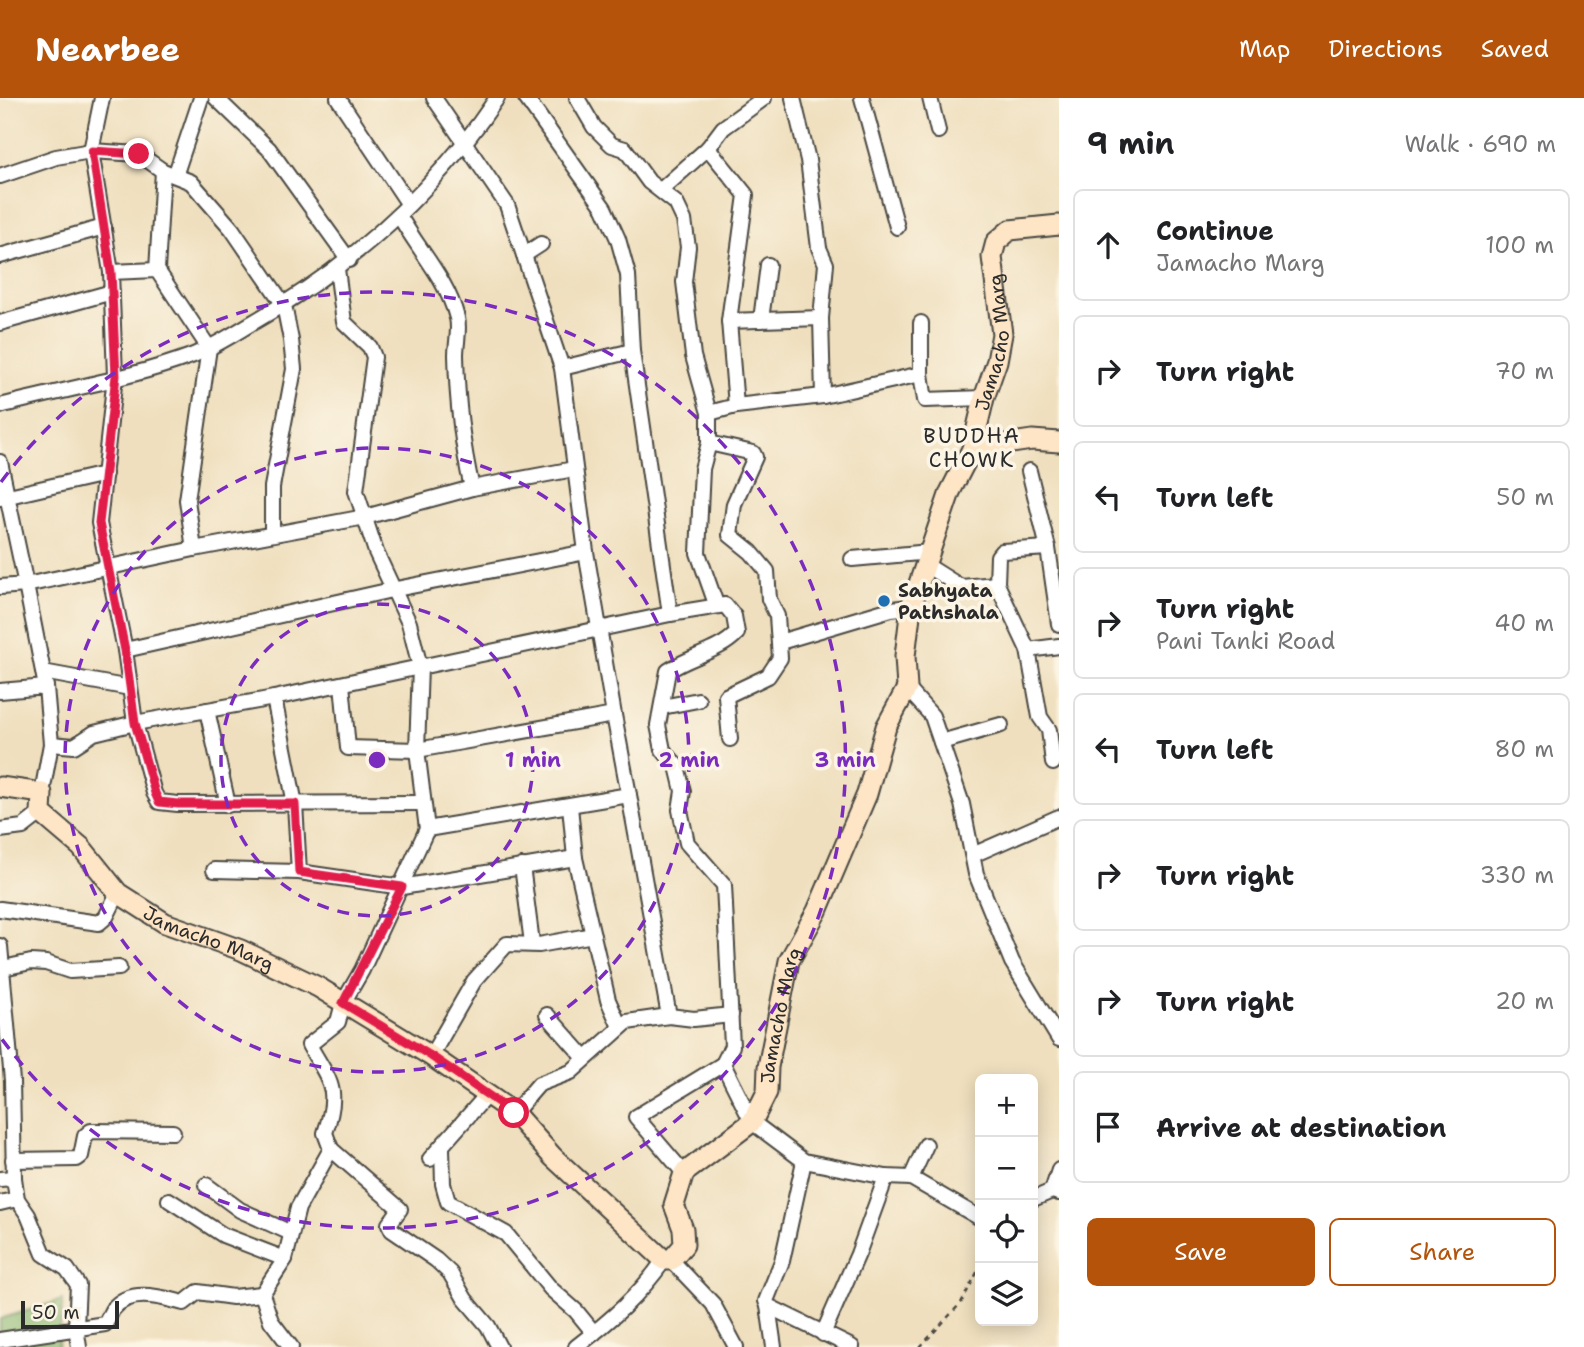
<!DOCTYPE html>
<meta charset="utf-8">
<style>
:root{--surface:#fff;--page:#f6f6f6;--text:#202124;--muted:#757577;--line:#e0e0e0;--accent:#b45309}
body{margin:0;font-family:"Shantell Sans",sans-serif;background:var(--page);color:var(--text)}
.controls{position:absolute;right:21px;bottom:21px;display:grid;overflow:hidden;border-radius:10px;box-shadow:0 4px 18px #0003}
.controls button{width:63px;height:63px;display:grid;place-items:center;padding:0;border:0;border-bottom:2px solid var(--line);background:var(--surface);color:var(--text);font:35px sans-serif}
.scale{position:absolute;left:21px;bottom:18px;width:98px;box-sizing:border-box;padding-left:7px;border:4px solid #2b2b2b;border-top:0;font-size:19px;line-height:24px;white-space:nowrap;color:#2b2b2b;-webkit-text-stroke:5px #fcf5e5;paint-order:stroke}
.stop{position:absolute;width:21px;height:21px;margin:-16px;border:5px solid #e11d48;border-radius:50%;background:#fff}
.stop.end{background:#e11d48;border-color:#fff;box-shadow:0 2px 7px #0008}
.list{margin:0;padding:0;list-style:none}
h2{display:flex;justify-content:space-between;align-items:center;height:91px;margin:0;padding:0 28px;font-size:30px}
h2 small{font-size:23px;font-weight:400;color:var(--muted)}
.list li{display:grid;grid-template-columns:46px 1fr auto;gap:21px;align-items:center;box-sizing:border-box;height:112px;margin:0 14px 14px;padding:0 14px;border:2px solid var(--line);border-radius:10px}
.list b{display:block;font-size:26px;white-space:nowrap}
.list p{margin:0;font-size:23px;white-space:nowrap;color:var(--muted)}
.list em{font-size:23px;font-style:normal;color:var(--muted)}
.actions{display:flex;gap:14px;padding:21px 28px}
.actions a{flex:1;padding:16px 0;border:2px solid var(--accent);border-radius:10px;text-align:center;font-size:24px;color:var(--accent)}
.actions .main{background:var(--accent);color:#fff}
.icon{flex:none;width:38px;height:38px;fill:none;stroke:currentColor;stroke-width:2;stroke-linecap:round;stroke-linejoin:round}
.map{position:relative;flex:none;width:1059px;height:1249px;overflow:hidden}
header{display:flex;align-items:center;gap:42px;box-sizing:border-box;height:98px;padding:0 35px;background:var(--accent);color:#fff}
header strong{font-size:33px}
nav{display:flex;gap:38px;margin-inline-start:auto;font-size:24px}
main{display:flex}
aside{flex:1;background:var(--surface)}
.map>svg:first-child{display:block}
</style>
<header>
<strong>Nearbee</strong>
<nav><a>Map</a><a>Directions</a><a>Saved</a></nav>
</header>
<main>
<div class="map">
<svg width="1059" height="1249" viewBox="0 0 1059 1249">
<rect width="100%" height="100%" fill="#fcf5e5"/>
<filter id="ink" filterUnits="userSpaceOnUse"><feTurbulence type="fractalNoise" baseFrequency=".0143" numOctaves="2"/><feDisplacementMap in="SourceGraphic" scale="14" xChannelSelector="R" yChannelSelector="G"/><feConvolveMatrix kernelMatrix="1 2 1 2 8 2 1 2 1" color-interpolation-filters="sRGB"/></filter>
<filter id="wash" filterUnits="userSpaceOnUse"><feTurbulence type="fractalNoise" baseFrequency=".00686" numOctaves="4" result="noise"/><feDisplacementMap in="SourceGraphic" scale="28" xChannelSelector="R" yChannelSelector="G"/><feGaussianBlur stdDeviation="1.57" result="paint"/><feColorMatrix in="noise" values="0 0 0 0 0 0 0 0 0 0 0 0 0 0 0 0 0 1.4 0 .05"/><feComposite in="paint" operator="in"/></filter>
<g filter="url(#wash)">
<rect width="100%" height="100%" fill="#efdfbe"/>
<!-- forest -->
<polygon fill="#8cb972" stroke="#5c724e" stroke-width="2" points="63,1202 58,1249 0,1249 0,1221"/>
</g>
<g filter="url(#ink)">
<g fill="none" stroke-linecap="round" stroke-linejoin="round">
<!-- street casing -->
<g stroke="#484641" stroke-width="18">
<g id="street">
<polyline points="102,0 91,53 111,174 115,278 99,425 125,552 135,625 154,695 159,704 178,706 422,705"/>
<polyline points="216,0 269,51 349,162"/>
<polyline points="338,0 408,105"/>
<polyline points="577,0 594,29 612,47 625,51 649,84 676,105 684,122 688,149 684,184 693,258 709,315 709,345 753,355 755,359 734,406 730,437 751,454 767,473 769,501 777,518 780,560 768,578 726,598 730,641"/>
<polyline points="793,0 808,62 819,150 826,166 821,220 823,298 921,276 925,302 984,300"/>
<polyline points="862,0 897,129"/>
<polyline points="930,0 938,33"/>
<polyline points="176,75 201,0"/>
<polyline points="0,78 56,59 91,53 139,56 163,73 191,84 232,131 284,207 291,242 294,271 272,389 272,435"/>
<polyline points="661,92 708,50"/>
<path d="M399 117C418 152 447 181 457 220 460 231 456 245 456 257 457 301 462 347 472 390"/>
<polyline points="524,157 541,146"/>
<polyline points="0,158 104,129"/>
<polyline points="157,172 163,73"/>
<polyline points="111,174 157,172 209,250 187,402 194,451"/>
<polyline points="761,222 768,167"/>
<polyline points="729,223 746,97 708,50 723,30 764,0"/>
<polyline points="0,225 112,194"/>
<polyline points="562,270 632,253"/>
<polyline points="921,276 921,225"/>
<path d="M0 308C62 292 132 280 191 258 212 250 232 237 252 225 350 169 434 94 497 0"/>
<polyline points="736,308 729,223 821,220"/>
<polyline points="709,315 736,308 823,298"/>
<polyline points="709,345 702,371 698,455 716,506"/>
<polyline points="0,364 26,487 0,489"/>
<polyline points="1029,373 1048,450 1059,526"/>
<polyline points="0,400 105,376"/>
<polyline points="1048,450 1002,453 998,458 997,486 1028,552 1040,619 1049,632 1053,665"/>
<polyline points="852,461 930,454"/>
<polyline points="926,467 961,489 997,486"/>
<path d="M670 516 725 507 734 518 737 535C719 554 690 558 668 573L658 627 663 652 677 668 683 693 680 712 687 745 724 787 732 948 723 966"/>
<polyline points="780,544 891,511 911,509"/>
<polyline points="125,552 396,491 586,454"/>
<polyline points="1028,552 1059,548"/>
<polyline points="43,574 130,590"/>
<polyline points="342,586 348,650 417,652 614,617 586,454 562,270 507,107 434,0"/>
<polyline points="46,589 26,487 194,451 365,419 472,390 574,371"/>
<polyline points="907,590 932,618 962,706 976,776 1012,864 1059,941"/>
<polyline points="0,593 46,589 51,646 42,695"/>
<polyline points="274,600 295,706 299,774"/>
<polyline points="662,609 698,602"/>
<polyline points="207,612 228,707"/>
<polyline points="941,644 1001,627"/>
<polyline points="51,646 74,648 94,635 135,625 274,600 420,569 409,525 376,454 356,393 374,259 370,249 344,224 337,171"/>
<polyline points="629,697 669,918"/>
<polyline points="570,708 575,760 608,902 620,929"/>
<polyline points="427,731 629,697 614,617"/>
<polyline points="0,732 23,729 41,715"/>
<polyline points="975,756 1059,719"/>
<polyline points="522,768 532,845"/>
<polyline points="214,772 299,774 402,789 575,760"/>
<polyline points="0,811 99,825 106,819 118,795"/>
<polyline points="0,848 12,983 14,1080 0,1081"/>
<polyline points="3,870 31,864 46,865 70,873 119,870"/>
<polyline points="547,917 585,960"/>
<polyline points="431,958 474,883 507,846 539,847 593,837"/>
<polyline points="514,1015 539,986 571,974 627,924 669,918 694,921 731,917"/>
<polyline points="442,1050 443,1086 448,1104 506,1136 551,1191 576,1213 594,1235"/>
<polyline points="331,1051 400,1111 389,1126 392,1132 436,1162 450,1175 465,1201 488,1228 499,1249"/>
<polyline points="430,1061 486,998"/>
<polyline points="13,1062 77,1061 81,1058 85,1038 91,1033 173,1034"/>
<polyline points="804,1063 782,1163 766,1203 768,1208 852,1249"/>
<polyline points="684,1075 636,1019 723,966 752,1024 804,1063 886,1079 911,1080 980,1120"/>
<polyline points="14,1080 17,1101 28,1117 44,1156 67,1171 78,1187 76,1229 79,1249"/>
<polyline points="911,1080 926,1047"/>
<polyline points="206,1087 240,1112 291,1135"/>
<polyline points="1052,1093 1059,1072"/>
<polyline points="1033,1101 1052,1093 1059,1095"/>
<polyline points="169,1102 223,1137 285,1161"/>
<polyline points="0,1105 17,1101"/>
<polyline points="671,1162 713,1206 736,1249"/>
<polyline points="768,1208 774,1249"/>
<polyline points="823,1236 858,1156 886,1079"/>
<path d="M0 1242 105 1226C108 1222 110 1215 113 1211 130 1189 163 1200 184 1205L198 1194 233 1199 262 1196"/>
<path d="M291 1249 271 1223 262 1196 285 1161 298 1110 331 1051 325 1035C340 991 331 985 309 947L338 924 343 905 362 872 427 731 417 652 420 569 670 516 632 253 628 177 618 141 604 110 526 0"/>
<path d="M576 1249C610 1223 640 1197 664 1162"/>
</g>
</g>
<!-- secondary casing -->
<g stroke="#484641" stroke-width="23">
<g id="secondary">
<polyline points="972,351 1032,342 1059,344"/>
<path id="s1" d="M0 689 42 695 41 715 81 749 118 795 165 825 241 852 318 889 431 958 514 1015 553 1059 664 1162H671L684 1147 683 1131 674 1107 684 1075 752 1024 767 994 768 969 789 863 817 813 867 696 886 629 907 590 905 558 911 509 950 394 972 351 984 300 997 263 1002 236 992 159 996 144 1010 132 1059 127"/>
</g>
</g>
<!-- path -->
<polyline stroke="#484641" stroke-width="2.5" stroke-dasharray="5 5" stroke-linecap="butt" points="920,1249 961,1205 980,1169"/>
<!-- street -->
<use href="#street" stroke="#fff" stroke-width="14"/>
<!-- secondary -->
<use href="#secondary" stroke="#fde5c5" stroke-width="19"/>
</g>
</g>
<g fill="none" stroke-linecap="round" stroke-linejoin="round" filter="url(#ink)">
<!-- route -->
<polyline stroke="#e11d48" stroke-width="9" points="139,56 92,53 111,174 116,278 99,425 125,552 135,625 155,695 159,704 178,706 295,706 299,774 402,789 343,905 431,958 514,1015"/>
</g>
<!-- distance rings -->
<g fill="none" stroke="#7b2cbf" stroke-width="3.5" stroke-dasharray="12 9">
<circle cx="377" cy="662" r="156"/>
<circle cx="377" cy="662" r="312"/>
<path d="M1 384A468 468 0 1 1 1 940"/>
</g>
<!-- markers -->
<circle fill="#1f6fb2" stroke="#fcf5e5" stroke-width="2.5" cx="884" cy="503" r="7"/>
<g text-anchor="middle" stroke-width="7" stroke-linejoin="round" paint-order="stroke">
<!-- street labels -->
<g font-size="19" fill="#2b2b2b" stroke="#fcf5e5">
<text dy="7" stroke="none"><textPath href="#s1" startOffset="1852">Jamacho Marg</textPath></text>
<text dy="7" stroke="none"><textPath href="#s1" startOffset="276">Jamacho Marg</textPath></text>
<text dy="7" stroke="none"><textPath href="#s1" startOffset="1138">Jamacho Marg</textPath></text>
</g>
<!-- poi labels -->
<g font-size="19" font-weight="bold" fill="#2b2b2b" stroke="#fcf5e5" text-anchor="start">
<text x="898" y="499">Sabhyata<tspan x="898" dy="22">Pathshala</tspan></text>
</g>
<!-- neighbourhood labels -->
<g font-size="21" letter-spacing="2" fill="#2b2b2b" stroke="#fcf5e5">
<text x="972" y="345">BUDDHA<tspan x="972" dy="24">CHOWK</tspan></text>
</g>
</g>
<circle cx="377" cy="662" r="10" fill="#7b2cbf" stroke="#fcf5e5" stroke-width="3.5"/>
<g font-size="21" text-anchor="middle" font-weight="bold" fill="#7b2cbf" stroke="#fcf5e5" stroke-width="7" stroke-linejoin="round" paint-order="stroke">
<text x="533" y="669">1 min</text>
<text x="689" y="669">2 min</text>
<text x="845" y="669">3 min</text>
</g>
</svg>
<div class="controls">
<button>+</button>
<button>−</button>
<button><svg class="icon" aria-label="locate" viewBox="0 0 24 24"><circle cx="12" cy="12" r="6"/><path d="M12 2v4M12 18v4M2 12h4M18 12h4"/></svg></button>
<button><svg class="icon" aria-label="layers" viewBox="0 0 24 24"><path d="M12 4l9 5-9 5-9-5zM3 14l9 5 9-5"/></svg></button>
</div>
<div class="scale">50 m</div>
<div class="stop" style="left:514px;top:1015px"></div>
<div class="stop end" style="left:139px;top:56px"></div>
</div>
<aside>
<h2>9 min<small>Walk · 690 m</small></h2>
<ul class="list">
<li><svg class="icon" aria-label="ahead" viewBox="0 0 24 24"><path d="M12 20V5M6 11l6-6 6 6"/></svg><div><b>Continue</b><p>Jamacho Marg</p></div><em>100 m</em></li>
<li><svg class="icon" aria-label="right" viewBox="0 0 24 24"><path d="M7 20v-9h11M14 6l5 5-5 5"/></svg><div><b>Turn right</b></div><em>70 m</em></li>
<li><svg class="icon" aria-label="left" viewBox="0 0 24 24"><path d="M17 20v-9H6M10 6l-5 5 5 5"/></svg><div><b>Turn left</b></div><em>50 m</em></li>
<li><svg class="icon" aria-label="right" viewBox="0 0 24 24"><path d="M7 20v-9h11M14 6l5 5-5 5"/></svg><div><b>Turn right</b><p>Pani Tanki Road</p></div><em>40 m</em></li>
<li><svg class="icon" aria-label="left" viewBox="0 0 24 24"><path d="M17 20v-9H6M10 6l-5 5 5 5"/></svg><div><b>Turn left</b></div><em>80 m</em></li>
<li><svg class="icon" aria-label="right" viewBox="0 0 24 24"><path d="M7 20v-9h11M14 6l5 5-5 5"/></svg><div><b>Turn right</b></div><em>330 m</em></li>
<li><svg class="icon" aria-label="right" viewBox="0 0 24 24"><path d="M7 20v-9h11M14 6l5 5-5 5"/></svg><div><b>Turn right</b></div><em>20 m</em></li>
<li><svg class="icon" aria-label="arrive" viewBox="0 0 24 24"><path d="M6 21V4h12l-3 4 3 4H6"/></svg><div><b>Arrive at destination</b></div></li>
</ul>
<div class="actions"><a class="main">Save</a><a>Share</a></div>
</aside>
</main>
